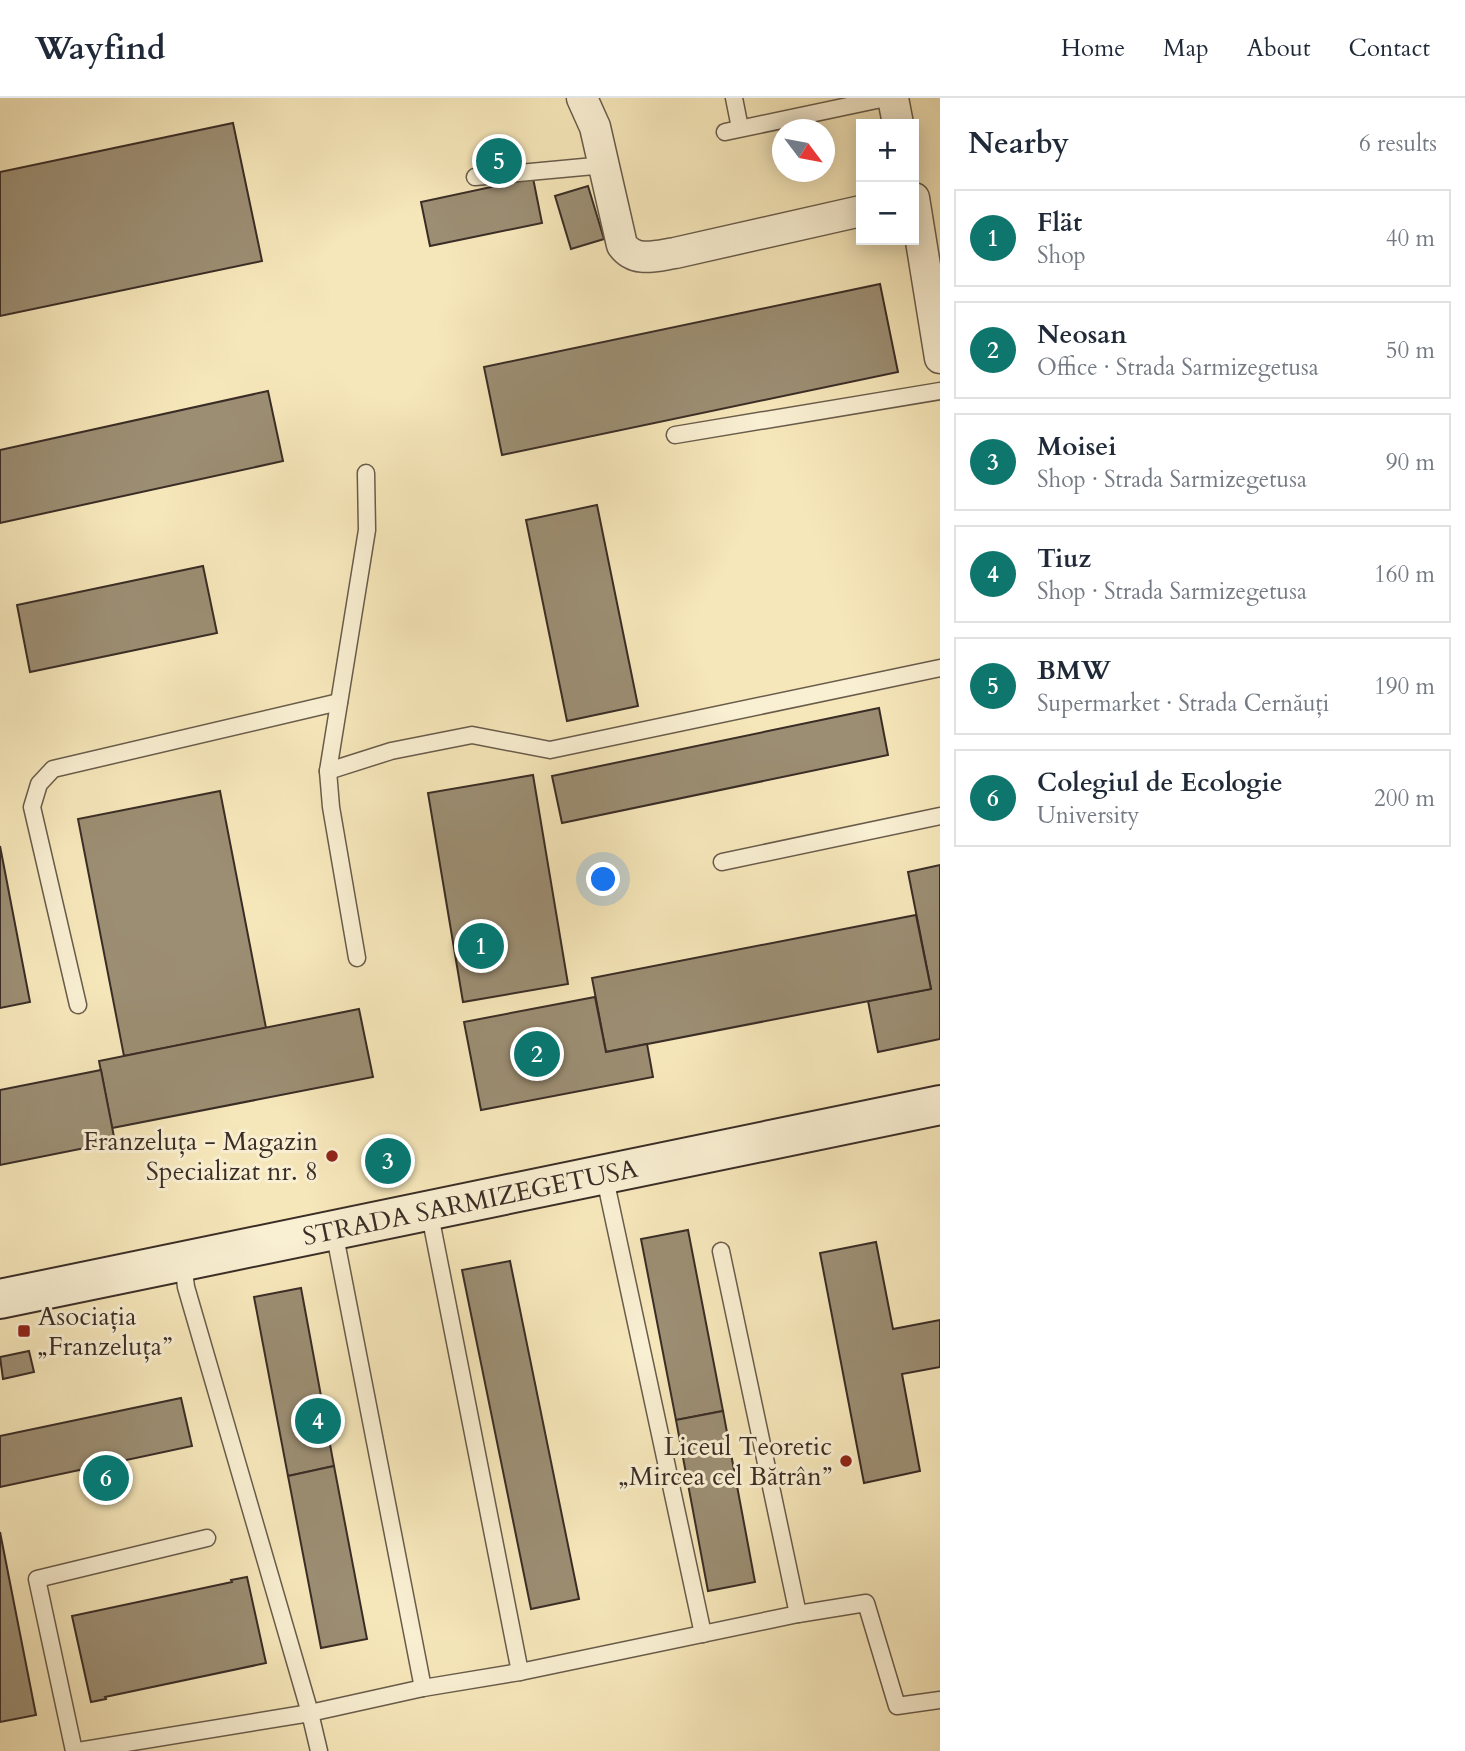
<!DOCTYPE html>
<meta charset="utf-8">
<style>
:root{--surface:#fff;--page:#f2f2f3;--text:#1f2937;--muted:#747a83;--line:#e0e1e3;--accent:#0f766e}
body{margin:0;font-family:Cardo,serif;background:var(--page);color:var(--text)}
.controls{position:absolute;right:21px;top:21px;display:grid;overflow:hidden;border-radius:0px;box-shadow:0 4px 18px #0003}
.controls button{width:63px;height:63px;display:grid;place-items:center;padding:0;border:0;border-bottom:2px solid var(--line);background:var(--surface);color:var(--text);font:35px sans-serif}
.compass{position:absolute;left:772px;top:21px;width:63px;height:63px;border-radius:50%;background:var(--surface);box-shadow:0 4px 18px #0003;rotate:122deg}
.you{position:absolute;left:604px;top:782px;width:24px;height:24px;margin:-18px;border:5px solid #fff;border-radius:50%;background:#1a73e8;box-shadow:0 0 0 10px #1a73e833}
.badge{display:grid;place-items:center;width:46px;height:46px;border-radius:50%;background:var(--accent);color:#fff;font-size:23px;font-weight:700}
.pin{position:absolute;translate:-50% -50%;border:4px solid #fff;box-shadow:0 2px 7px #0006}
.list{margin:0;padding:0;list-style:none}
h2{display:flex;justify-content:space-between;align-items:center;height:91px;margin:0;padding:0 28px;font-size:30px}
h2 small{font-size:23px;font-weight:400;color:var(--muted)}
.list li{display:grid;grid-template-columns:46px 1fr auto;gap:21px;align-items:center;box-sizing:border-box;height:98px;margin:0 14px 14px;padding:0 14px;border:2px solid var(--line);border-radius:0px}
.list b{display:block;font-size:26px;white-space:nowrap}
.list p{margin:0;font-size:23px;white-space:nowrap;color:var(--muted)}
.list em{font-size:23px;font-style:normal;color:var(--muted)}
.map{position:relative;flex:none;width:940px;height:1653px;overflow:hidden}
header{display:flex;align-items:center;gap:42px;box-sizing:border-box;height:98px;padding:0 35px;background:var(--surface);border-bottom:2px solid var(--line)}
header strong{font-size:33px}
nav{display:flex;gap:38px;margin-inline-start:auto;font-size:24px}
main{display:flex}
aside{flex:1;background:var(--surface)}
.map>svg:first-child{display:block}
</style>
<header>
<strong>Wayfind</strong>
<nav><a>Home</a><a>Map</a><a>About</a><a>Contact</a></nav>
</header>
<main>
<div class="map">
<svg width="940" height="1653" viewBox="0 0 940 1653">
<rect width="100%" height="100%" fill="#f6e7ba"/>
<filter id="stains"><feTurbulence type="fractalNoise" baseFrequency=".00286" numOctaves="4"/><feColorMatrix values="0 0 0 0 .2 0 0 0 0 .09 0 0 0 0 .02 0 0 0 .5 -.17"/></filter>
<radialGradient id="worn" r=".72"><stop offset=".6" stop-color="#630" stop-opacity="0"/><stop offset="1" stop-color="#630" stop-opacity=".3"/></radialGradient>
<!-- building -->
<g fill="#9c8e73" stroke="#3a2d26" stroke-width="2">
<polygon points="233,25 262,163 0,218 0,74"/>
<polygon points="533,80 542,125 430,148 421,104"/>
<polygon points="588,88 604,141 571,151 555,98"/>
<polygon points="880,186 898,274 502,357 484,269"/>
<polygon points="268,293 283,363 0,425 0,352"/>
<polygon points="597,407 638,608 567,623 526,422"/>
<polygon points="203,468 217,535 30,574 17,507"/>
<polygon points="879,610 888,657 562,725 552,678"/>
<polygon points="533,677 568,886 463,904 428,695"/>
<polygon points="220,693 266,930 124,958 78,721"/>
<polygon points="0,748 30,904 0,910"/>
<polygon points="940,767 940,941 878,954 868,903 931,891 908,774"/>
<polygon points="916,817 931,891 606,954 592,880"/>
<polygon points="595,899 606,954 647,946 653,979 481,1012 464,924"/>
<polygon points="359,911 373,979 112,1030 99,963"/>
<polygon points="101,972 115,1044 0,1067 0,992"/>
<polygon points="688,1132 723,1313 676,1322 641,1141"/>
<polygon points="876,1144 893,1231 940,1222 940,1269 902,1276 920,1373 864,1385 820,1155"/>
<polygon points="510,1163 579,1501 531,1511 462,1172"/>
<polygon points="301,1190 334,1368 288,1378 254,1199"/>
<polygon points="29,1253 34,1274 3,1281 0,1259"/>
<polygon points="181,1300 192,1348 0,1389 0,1338"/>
<polygon points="723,1313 755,1484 708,1493 676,1322"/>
<polygon points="334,1368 367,1541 321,1550 288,1378"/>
<polygon points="0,1434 36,1617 0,1624"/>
<polygon points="247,1479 266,1565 105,1599 106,1601 91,1604 72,1518 232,1484 231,1482"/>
</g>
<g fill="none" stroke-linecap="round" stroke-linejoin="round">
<!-- service casing -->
<g stroke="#695c4b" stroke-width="19">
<g id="service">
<polyline points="734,0 740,30"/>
<polyline points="725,34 886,0"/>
<polyline points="475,79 605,67"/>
<polyline points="675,337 940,293"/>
<polyline points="328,673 391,653 472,637 550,652 940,570"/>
<polyline points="722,764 940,718"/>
<polyline points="357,860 331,709 328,673 367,432 366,375"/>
<polyline points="78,907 32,709 39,686 53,671 339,604"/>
<polyline points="604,1076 703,1536"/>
<polyline points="429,1112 520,1574"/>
<polyline points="334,1133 423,1590"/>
<polyline points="183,1164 186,1189 310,1615 423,1590 520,1574 798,1516 721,1153"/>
<polyline points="798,1516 866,1505 897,1608 940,1602"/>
<polyline points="74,1653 37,1481 207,1440"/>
<polyline points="78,1653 310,1615 319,1653"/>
</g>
</g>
<!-- minor casing -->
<g stroke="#695c4b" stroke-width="33">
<g id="minor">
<path d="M582 0 595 29 622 147C635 165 655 158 675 155L861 113"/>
<polyline points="893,0 898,26"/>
<polyline points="914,100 940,260"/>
</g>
</g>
<!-- secondary casing -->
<g stroke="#3a2d26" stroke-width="42">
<g id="secondary">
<path id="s1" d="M0 1201 940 1007"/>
</g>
</g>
<!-- service -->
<use href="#service" stroke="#f9efd2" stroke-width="16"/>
<!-- minor -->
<use href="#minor" stroke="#f9efd2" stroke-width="30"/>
<!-- secondary -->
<use href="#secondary" stroke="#f9efd2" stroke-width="38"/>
</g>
<!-- markers -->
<g fill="#8f2418" stroke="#f9efd2" stroke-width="2.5">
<circle cx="332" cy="1058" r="7"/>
<rect x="17" y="1226" width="14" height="14" rx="3.5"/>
<circle cx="846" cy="1363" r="7"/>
</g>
<g text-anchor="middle" stroke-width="6" stroke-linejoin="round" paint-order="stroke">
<!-- poi labels -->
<g font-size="26" fill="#3a2d26" stroke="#f9efd2" text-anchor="end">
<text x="318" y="1052">Franzeluța - Magazin<tspan x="318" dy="30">Specializat nr. 8</tspan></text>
<text x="38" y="1227" text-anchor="start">Asociația<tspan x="38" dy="30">„Franzeluța”</tspan></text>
<text x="832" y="1357">Liceul Teoretic<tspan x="832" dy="30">„Mircea cel Bătrân”</tspan></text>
</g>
<!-- street labels -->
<g font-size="26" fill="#3a2d26" stroke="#f9efd2">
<text dy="9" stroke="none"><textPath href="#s1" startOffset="480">STRADA SARMIZEGETUSA</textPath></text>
</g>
</g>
<rect width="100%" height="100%" filter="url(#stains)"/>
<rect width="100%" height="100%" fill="url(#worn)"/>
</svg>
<div class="controls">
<button>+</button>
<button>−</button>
</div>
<svg class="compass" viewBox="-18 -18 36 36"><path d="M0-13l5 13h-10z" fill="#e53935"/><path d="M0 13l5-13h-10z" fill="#747a83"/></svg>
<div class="you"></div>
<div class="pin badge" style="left:481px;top:848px">1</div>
<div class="pin badge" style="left:537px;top:956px">2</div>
<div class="pin badge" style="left:388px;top:1063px">3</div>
<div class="pin badge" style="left:318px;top:1323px">4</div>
<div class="pin badge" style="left:499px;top:63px">5</div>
<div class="pin badge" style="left:106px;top:1380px">6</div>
</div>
<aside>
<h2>Nearby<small>6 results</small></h2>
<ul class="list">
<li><span class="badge">1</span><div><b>Flät</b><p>Shop</p></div><em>40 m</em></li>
<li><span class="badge">2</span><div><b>Neosan</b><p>Office · Strada Sarmizegetusa</p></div><em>50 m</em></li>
<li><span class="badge">3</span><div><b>Moisei</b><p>Shop · Strada Sarmizegetusa</p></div><em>90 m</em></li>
<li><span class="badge">4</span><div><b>Tiuz</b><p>Shop · Strada Sarmizegetusa</p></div><em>160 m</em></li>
<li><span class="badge">5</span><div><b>BMW</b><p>Supermarket · Strada Cernăuți</p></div><em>190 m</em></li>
<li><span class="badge">6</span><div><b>Colegiul de Ecologie</b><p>University</p></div><em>200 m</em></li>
</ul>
</aside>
</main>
